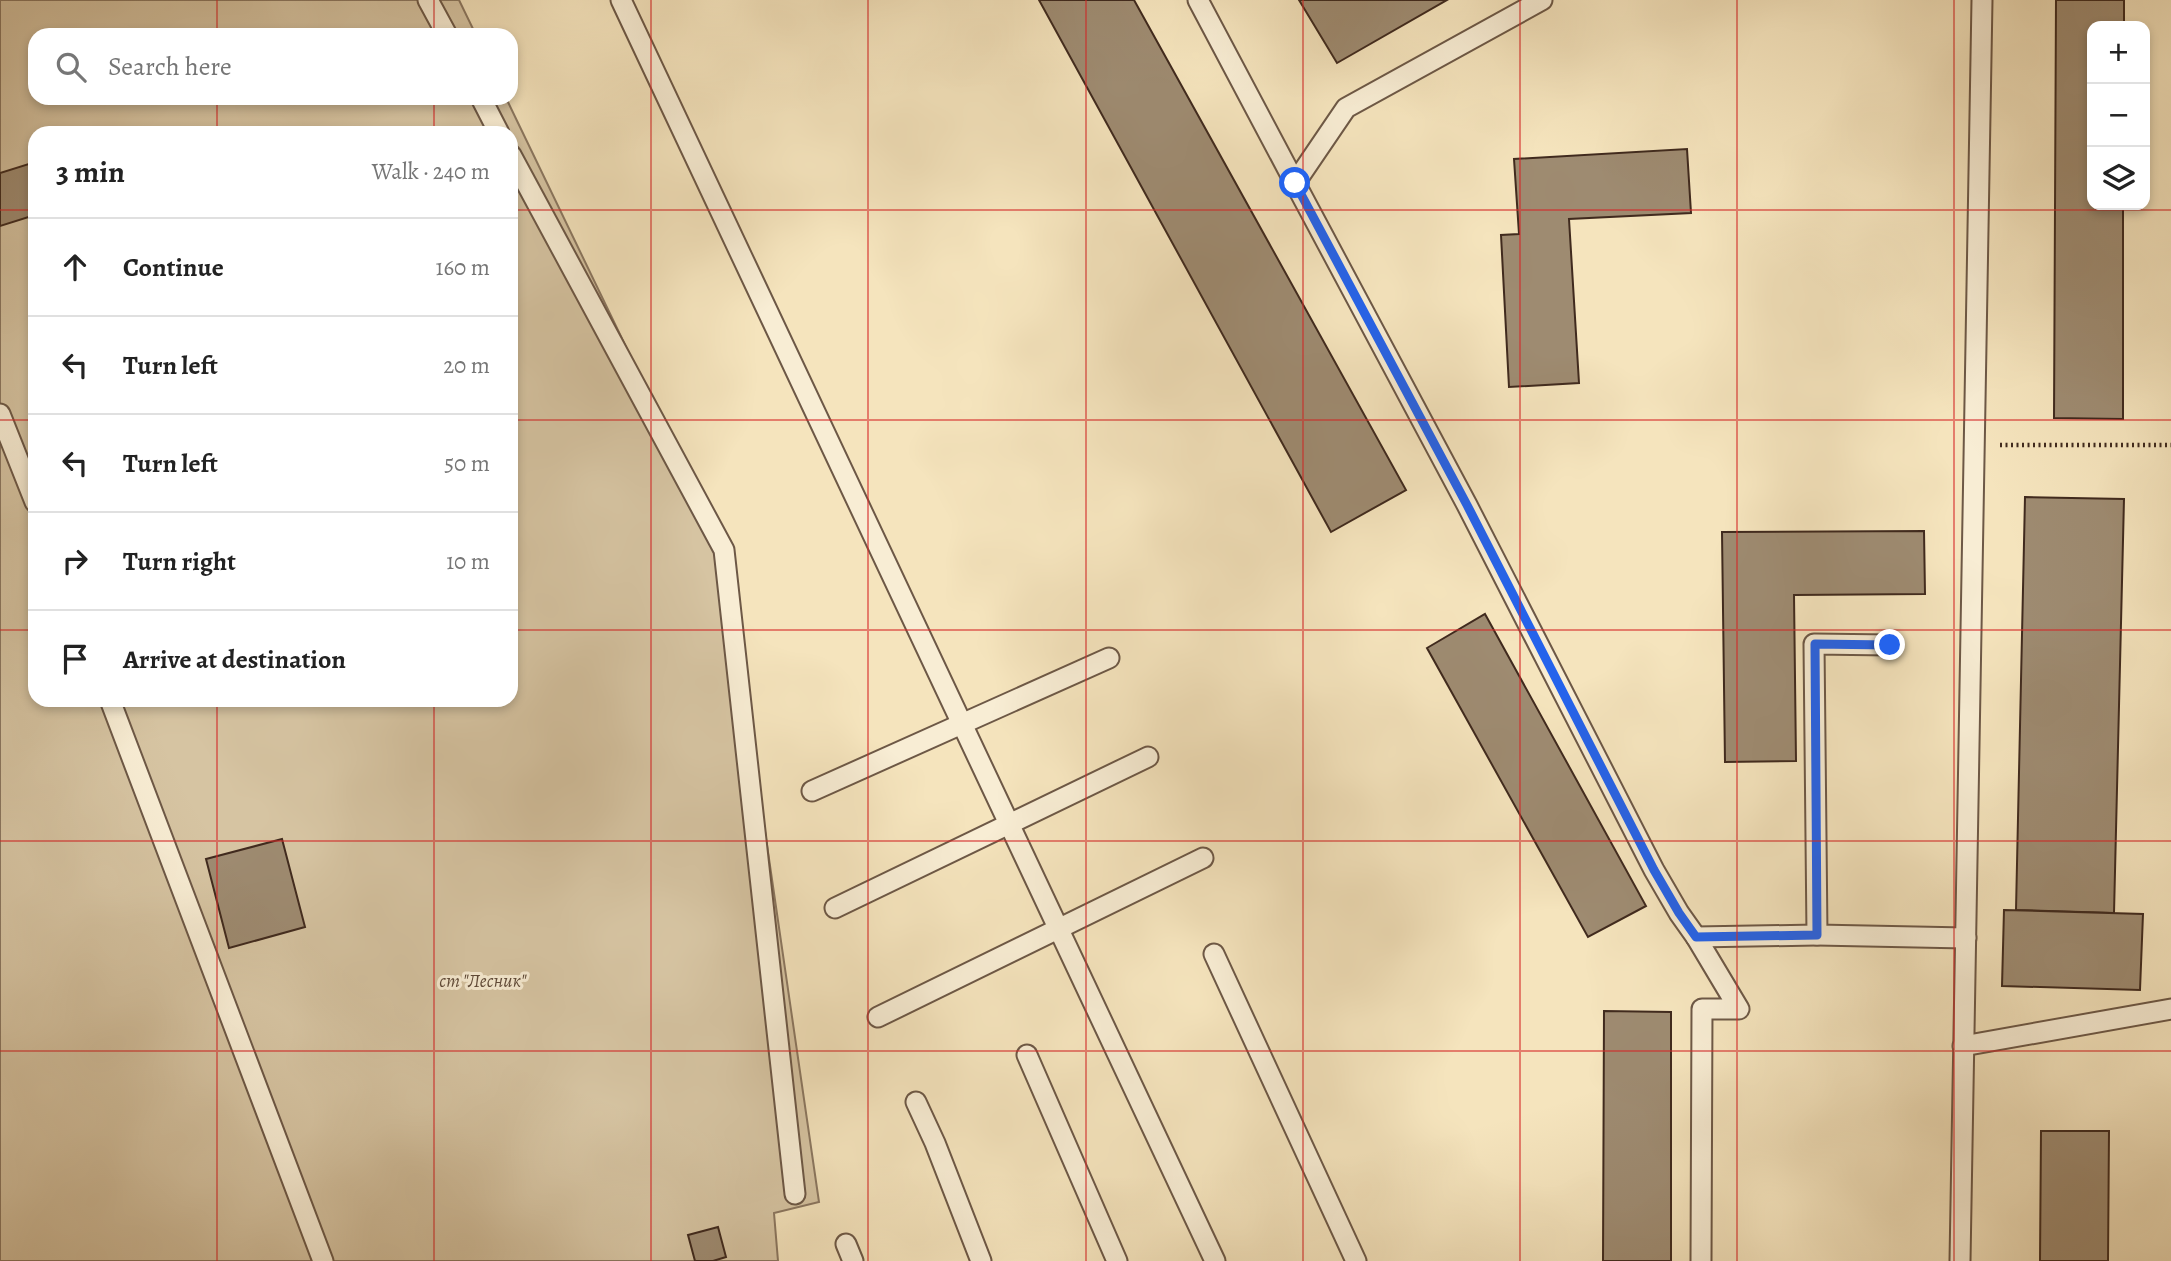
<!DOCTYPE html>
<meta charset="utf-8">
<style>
:root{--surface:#fff;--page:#f2f2f2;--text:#222;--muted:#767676;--line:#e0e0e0}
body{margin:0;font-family:Alegreya,serif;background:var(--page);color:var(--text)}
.controls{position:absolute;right:21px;top:21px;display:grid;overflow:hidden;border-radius:14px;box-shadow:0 4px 10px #0003}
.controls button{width:63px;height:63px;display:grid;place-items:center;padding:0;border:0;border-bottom:2px solid var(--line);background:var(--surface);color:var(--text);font:35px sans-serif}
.stop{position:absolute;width:21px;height:21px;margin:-16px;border:5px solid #2563eb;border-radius:50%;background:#fff}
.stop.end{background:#2563eb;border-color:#fff;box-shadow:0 2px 7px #0008}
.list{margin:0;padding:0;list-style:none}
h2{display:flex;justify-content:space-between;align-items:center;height:91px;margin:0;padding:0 28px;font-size:30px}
h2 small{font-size:23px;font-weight:400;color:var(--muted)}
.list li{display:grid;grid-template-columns:46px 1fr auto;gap:21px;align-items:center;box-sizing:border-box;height:98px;padding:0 28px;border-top:2px solid var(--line)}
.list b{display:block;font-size:26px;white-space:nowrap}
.list em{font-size:23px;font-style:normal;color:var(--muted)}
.icon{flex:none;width:38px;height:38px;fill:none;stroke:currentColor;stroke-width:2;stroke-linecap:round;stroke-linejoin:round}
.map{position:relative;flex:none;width:2171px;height:1261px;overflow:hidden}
.search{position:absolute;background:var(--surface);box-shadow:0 4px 10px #0003;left:28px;top:28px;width:490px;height:77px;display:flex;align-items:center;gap:18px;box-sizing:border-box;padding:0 24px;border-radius:21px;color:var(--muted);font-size:26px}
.panel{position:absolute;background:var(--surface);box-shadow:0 4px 10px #0003;left:28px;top:126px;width:490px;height:581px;border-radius:21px}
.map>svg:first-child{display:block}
</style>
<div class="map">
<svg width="2171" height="1261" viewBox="0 0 2171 1261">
<rect width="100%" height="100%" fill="#f5e4bd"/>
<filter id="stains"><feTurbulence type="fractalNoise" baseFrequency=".00286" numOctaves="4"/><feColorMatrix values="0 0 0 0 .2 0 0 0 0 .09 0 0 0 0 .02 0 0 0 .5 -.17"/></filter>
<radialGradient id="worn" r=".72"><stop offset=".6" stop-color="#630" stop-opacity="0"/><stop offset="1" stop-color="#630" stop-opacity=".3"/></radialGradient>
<!-- garden -->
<path fill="#d6c4a2" stroke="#8b7760" stroke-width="2" fill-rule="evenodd" d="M0 0H459L476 35H35V98H506L724 550 819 1202 774 1213 778 1261H0ZM35 133H511V700H35Z"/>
<!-- building -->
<g fill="#9e8b71" stroke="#402a1e" stroke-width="2">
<polygon points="1039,0 1134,0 1406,490 1331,532"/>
<polygon points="1299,0 1447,0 1337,63"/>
<polygon points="2056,0 2124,0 2124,26 2092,26 2092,205 2123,205 2123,419 2054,418"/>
<polygon points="1687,149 1691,213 1569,219 1579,383 1509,387 1501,235 1519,234 1514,159"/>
<polygon points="35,162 35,215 0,226 0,173"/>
<polygon points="2025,497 2124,499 2114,913 2016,910"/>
<polygon points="1924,531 1925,594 1794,595 1796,761 1725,762 1722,532"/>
<polygon points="1485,614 1646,906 1588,937 1427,648"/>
<polygon points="282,839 305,927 229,948 206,859"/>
<polygon points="2004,910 2143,914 2140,990 2002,986"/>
<polygon points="1604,1011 1671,1012 1671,1261 1603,1261"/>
<polygon points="2041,1131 2109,1131 2108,1261 2040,1261"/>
<polygon points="718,1227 726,1257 713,1261 695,1261 688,1235"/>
</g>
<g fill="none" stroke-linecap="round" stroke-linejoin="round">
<!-- lane casing -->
<g stroke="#6d5846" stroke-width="23">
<g id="lane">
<polyline points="428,0 447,35"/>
<polyline points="621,0 1215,1261"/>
<polyline points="1198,0 1295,183"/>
<polyline points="1542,0 1346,108 1295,183 1467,505 1654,870 1679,913 1696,937 1817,935"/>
<polyline points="481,98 499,133"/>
<polyline points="511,155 724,550 795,1194"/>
<polyline points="0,414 35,502"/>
<polyline points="1890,645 1814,644 1817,935 1966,938"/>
<polyline points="110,700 323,1261"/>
<polyline points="812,791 1109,658"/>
<polyline points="835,908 1148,757"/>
<polyline points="1696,937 1739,1009 1702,1009 1701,1261"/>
<polyline points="1214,954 1356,1261"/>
<polyline points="878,1017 1203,858"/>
<polyline points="1963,1046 2171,1009"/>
<polyline points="1027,1055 1117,1261"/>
<polyline points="916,1102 935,1143 981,1261"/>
<polyline points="846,1244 853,1261"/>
<polyline points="1960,1261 1982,0"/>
</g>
</g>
<!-- path -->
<polyline stroke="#402a1e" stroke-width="4.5" stroke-dasharray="2 3.5" stroke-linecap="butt" points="2000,445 2171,445"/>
<!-- lane -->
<use href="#lane" stroke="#f8edd4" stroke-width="19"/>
</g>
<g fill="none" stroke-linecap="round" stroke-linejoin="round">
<!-- route -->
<polyline stroke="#2563eb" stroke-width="9" points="1295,183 1467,505 1654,870 1679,913 1696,937 1817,935 1815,644 1890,645"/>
</g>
<!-- grid -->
<path fill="none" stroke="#d62828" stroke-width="2" stroke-opacity="0.55" d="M217 0V35M434 0V35M651 0V1261M868 0V1261M1086 0V1261M1303 0V1261M1520 0V1261M1737 0V1261M1954 0V1261M217 98V133M434 98V133M0 210H35M511 210H2171M0 420H35M511 420H2171M0 630H35M511 630H2171M217 700V1261M434 700V1261M0 841H2171M0 1051H2171"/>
<g text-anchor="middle" stroke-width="6" stroke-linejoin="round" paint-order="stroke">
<!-- park labels -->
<g font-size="19" font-style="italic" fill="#5e4938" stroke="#f8edd4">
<text x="483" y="987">ст "Лесник"</text>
</g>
</g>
<rect width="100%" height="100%" filter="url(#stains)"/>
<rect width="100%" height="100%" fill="url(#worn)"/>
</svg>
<div class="controls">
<button>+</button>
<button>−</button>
<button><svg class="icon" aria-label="layers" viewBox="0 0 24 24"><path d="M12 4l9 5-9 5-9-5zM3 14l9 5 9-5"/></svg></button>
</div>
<div class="stop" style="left:1295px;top:183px"></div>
<div class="stop end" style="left:1890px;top:645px"></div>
<div class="search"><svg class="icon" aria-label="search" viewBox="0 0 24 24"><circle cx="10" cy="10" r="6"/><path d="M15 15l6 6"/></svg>Search here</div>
<section class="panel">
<h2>3 min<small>Walk · 240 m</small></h2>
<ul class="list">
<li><svg class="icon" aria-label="ahead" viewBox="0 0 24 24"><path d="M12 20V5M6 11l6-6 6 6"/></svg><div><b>Continue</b></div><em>160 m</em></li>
<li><svg class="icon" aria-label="left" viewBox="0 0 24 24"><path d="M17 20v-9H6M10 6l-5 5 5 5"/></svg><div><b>Turn left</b></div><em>20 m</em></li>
<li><svg class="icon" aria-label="left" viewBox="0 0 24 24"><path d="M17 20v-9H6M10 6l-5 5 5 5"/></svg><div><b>Turn left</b></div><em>50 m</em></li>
<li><svg class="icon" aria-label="right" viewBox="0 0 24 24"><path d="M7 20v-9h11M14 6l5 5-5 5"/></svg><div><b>Turn right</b></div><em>10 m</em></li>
<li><svg class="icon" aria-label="arrive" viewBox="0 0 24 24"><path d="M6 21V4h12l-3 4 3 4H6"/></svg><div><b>Arrive at destination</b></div></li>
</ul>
</section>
</div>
